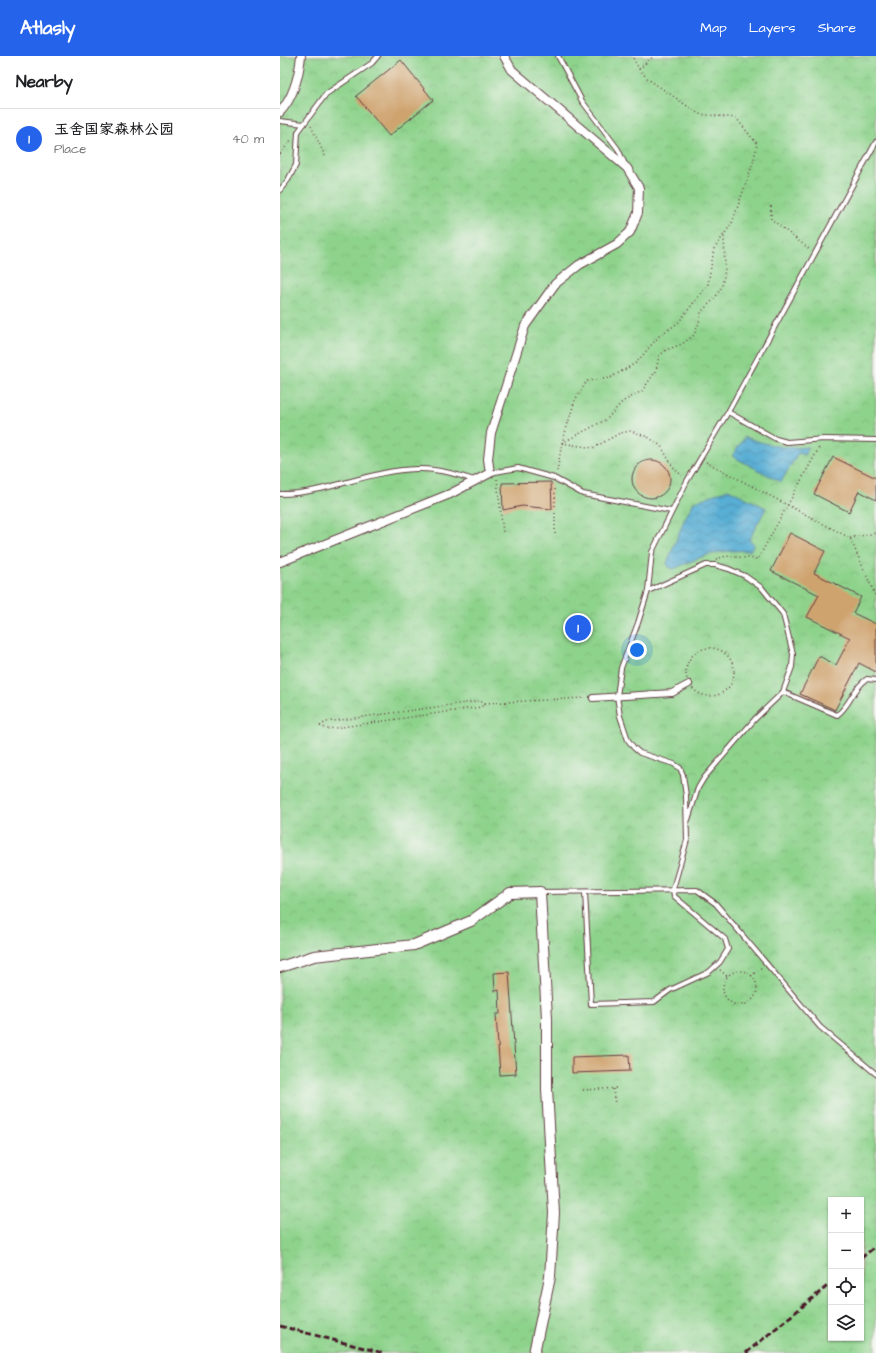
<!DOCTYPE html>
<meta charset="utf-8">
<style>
:root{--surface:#fff;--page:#f2f2f2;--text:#202124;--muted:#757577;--line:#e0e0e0;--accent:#2563eb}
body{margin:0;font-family:"Architects Daughter","LXGW WenKai TC",sans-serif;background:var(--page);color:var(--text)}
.controls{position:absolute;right:12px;bottom:12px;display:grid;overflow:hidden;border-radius:0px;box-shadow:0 1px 3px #0004}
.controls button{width:36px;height:36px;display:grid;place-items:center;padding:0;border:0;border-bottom:1px solid var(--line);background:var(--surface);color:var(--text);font:20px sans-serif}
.you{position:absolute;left:357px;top:594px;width:14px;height:14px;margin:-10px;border:3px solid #fff;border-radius:50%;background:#1a73e8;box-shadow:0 0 0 6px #1a73e833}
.badge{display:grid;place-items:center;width:26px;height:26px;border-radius:50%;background:var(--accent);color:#fff;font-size:13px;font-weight:700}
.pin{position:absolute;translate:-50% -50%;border:2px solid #fff;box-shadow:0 1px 4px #0006}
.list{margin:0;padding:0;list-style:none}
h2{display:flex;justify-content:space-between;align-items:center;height:52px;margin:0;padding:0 16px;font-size:17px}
h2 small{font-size:13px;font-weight:400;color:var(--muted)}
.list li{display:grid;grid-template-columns:26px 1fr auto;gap:12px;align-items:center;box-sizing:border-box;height:60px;padding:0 16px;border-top:1px solid var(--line)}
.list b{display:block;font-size:15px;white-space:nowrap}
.list p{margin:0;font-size:13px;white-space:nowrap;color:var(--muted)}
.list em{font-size:13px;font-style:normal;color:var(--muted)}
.icon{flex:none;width:22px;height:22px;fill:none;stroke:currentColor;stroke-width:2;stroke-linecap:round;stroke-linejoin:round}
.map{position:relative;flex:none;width:596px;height:1297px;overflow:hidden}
header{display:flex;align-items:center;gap:24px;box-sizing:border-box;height:56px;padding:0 20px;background:var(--accent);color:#fff}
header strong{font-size:19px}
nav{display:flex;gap:22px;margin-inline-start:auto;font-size:14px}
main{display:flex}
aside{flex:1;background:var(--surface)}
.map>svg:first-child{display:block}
</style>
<header>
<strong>Atlasly</strong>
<nav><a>Map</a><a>Layers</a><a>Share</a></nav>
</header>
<main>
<aside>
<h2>Nearby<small></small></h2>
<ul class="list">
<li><span class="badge">1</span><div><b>玉舍国家森林公园</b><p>Place</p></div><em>40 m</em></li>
</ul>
</aside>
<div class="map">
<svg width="596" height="1297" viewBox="0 0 596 1297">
<defs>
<pattern id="park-crowns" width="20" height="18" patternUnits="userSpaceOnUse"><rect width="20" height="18" fill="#8ed38c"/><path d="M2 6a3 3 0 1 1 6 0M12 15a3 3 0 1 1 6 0" fill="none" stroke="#7cb579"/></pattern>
<pattern id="water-waves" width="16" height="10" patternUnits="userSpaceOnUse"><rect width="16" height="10" fill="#58aed4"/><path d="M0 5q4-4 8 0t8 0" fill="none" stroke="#4b8dac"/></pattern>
</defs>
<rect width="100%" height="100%" fill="#f6f6f2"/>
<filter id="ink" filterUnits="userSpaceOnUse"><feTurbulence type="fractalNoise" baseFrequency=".025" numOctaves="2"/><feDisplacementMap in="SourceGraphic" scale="8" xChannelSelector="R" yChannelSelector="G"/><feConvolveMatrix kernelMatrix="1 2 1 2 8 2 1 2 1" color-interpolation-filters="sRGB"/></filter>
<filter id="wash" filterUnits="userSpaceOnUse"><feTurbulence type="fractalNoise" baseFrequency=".012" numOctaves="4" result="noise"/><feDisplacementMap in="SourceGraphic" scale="16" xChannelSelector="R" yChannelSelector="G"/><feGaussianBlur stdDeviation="0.9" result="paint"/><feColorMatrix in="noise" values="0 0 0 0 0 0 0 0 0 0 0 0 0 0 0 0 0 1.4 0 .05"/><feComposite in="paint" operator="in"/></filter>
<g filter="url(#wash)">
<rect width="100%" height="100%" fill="#f2e2c8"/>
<!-- park -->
<path fill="url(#park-crowns)" stroke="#6c795c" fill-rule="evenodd" d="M0 0H596V1297H0ZM551 1144H581V1282H551Z"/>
<!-- water -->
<g fill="url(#water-waves)" stroke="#516680">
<path d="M465 381C488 389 503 393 528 391L524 399 518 397 501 426 452 400Z"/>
<path d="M448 433 486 452 469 484 474 488 470 495C439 493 421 500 394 513L389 511 387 507 404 464 414 446Z"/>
</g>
<g id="blocks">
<!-- building -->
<g fill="#cfa36e">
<polygon points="121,4 153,44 109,80 76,40"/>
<polygon points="553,401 596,422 596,444 579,435 569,456 534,438"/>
<circle cx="371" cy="423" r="19"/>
<polygon points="271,426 272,453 242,450 223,454 222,427"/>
<polygon points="510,477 545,495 534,517 581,541 573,557 596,568 596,616 579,607 555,654 520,638 539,600 556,609 570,582 527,561 539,539 491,515"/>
<polygon points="229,916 236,1018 220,1019 216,958 220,958 219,934 215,935 214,917"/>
<polygon points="349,999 350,1015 292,1017 292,1001"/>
</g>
</g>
</g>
<g filter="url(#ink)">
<use href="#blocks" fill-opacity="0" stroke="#633c43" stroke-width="1"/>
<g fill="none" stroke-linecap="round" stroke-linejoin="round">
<!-- service casing -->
<g stroke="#633c43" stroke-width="6">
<g id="service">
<polyline points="278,0 302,45 338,93 344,106"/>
<polyline points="0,65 24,68"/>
<polyline points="0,134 8,124 16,109 18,76 46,38 92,7 98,0"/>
<polyline points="448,356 496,383 507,386 544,383 596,384"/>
<polyline points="210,417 238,412 274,422 303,438 391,455"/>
<path d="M0 438C46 438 90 414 136 413 156 412 175 418 194 424"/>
<polyline points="368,535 426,509 435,509 449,513 465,520 482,532 503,558 513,598 512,611 503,636 475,663 424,722 418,732 408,764"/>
<path d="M503 636 557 659C570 650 573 632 587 623L596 624"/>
<polyline points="261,836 417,834 436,848 540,971 596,1018"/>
<polyline points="305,836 311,948 374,946 390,934 429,916 440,906 448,893 445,883 394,840 393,833 407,784 406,740 403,719 400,712 394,708 360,697 354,692 348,684 340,660 337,640 341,612 358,567 368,535 372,496 407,425 448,356 596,86"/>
</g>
</g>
<!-- pedestrian casing -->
<g stroke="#633c43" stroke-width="8">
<polyline id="pedestrian" points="313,642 392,637 409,628"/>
</g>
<!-- minor casing -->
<g stroke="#633c43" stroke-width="10">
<g id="minor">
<path d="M0 56C14 41 19 19 21 0"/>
<polyline points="0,506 170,438 210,417 208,403 211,377 245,270 275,228 299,209 337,188 350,176 358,157 359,132 347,112 232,14 224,0"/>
</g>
</g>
<!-- tertiary casing -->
<g stroke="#633c43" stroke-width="12">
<polyline id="tertiary" points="0,911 34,900 134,889 191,865 230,837 260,836 267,962 267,1033 274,1157 270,1221 254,1297"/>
</g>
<!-- path -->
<g stroke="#633c43" stroke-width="1.5" stroke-dasharray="1 3" stroke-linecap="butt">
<polyline points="359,13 374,0"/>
<polyline points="31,70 46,102"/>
<polyline points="0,98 11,84"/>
<polyline points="491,150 491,163 529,193"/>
<polyline points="282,387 327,363 342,346 362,335 376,315 379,300 386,294 402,288 414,279 419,267 421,256 435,242 442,230 445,214 444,179"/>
<polyline points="282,387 313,392 340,377 351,375 368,381 381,390 393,411 402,420"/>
<polyline points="426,406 570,482 596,541"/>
<polyline points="277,415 282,387 295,344 307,325 330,322 356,307 379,280 398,267 428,228 434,193 452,167 473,107 477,88 456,62 419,58 368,23 359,13 352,0"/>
<polyline points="217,423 223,477"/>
<polyline points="275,478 275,430"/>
<polyline points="570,482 596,477"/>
<polyline points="436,503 446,500 478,503 540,390"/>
<circle cx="430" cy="616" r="24"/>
<polyline points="40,670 46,666 200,645 205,647 305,642"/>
<polyline points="40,670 48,673 201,651 205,647"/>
<polyline points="440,914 448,921"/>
<circle cx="460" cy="932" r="17"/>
<polyline points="471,920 482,911"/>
<polyline points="333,1033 335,1049"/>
<polyline points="303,1034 339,1032"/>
</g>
<!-- service -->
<use href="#service" stroke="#fff" stroke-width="4"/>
<!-- pedestrian -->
<use href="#pedestrian" stroke="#fff" stroke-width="6"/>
<!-- minor -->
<use href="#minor" stroke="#fff" stroke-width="8"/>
<!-- tertiary -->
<use href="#tertiary" stroke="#fff" stroke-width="10"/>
<!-- rail -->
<g stroke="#4a1f2b" stroke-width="3" stroke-dasharray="6 3" stroke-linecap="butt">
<polyline points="581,1202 596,1190"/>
<polyline points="0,1270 103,1297"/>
<polyline points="466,1297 551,1227"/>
</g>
</g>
</g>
</svg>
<div class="controls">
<button>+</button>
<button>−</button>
<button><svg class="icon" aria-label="locate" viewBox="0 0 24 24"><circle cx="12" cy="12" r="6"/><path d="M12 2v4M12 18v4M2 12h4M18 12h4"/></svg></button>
<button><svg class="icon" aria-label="layers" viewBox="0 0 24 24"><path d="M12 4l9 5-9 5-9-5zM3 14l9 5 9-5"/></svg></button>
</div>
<div class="you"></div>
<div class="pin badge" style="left:298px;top:572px">1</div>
</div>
</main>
